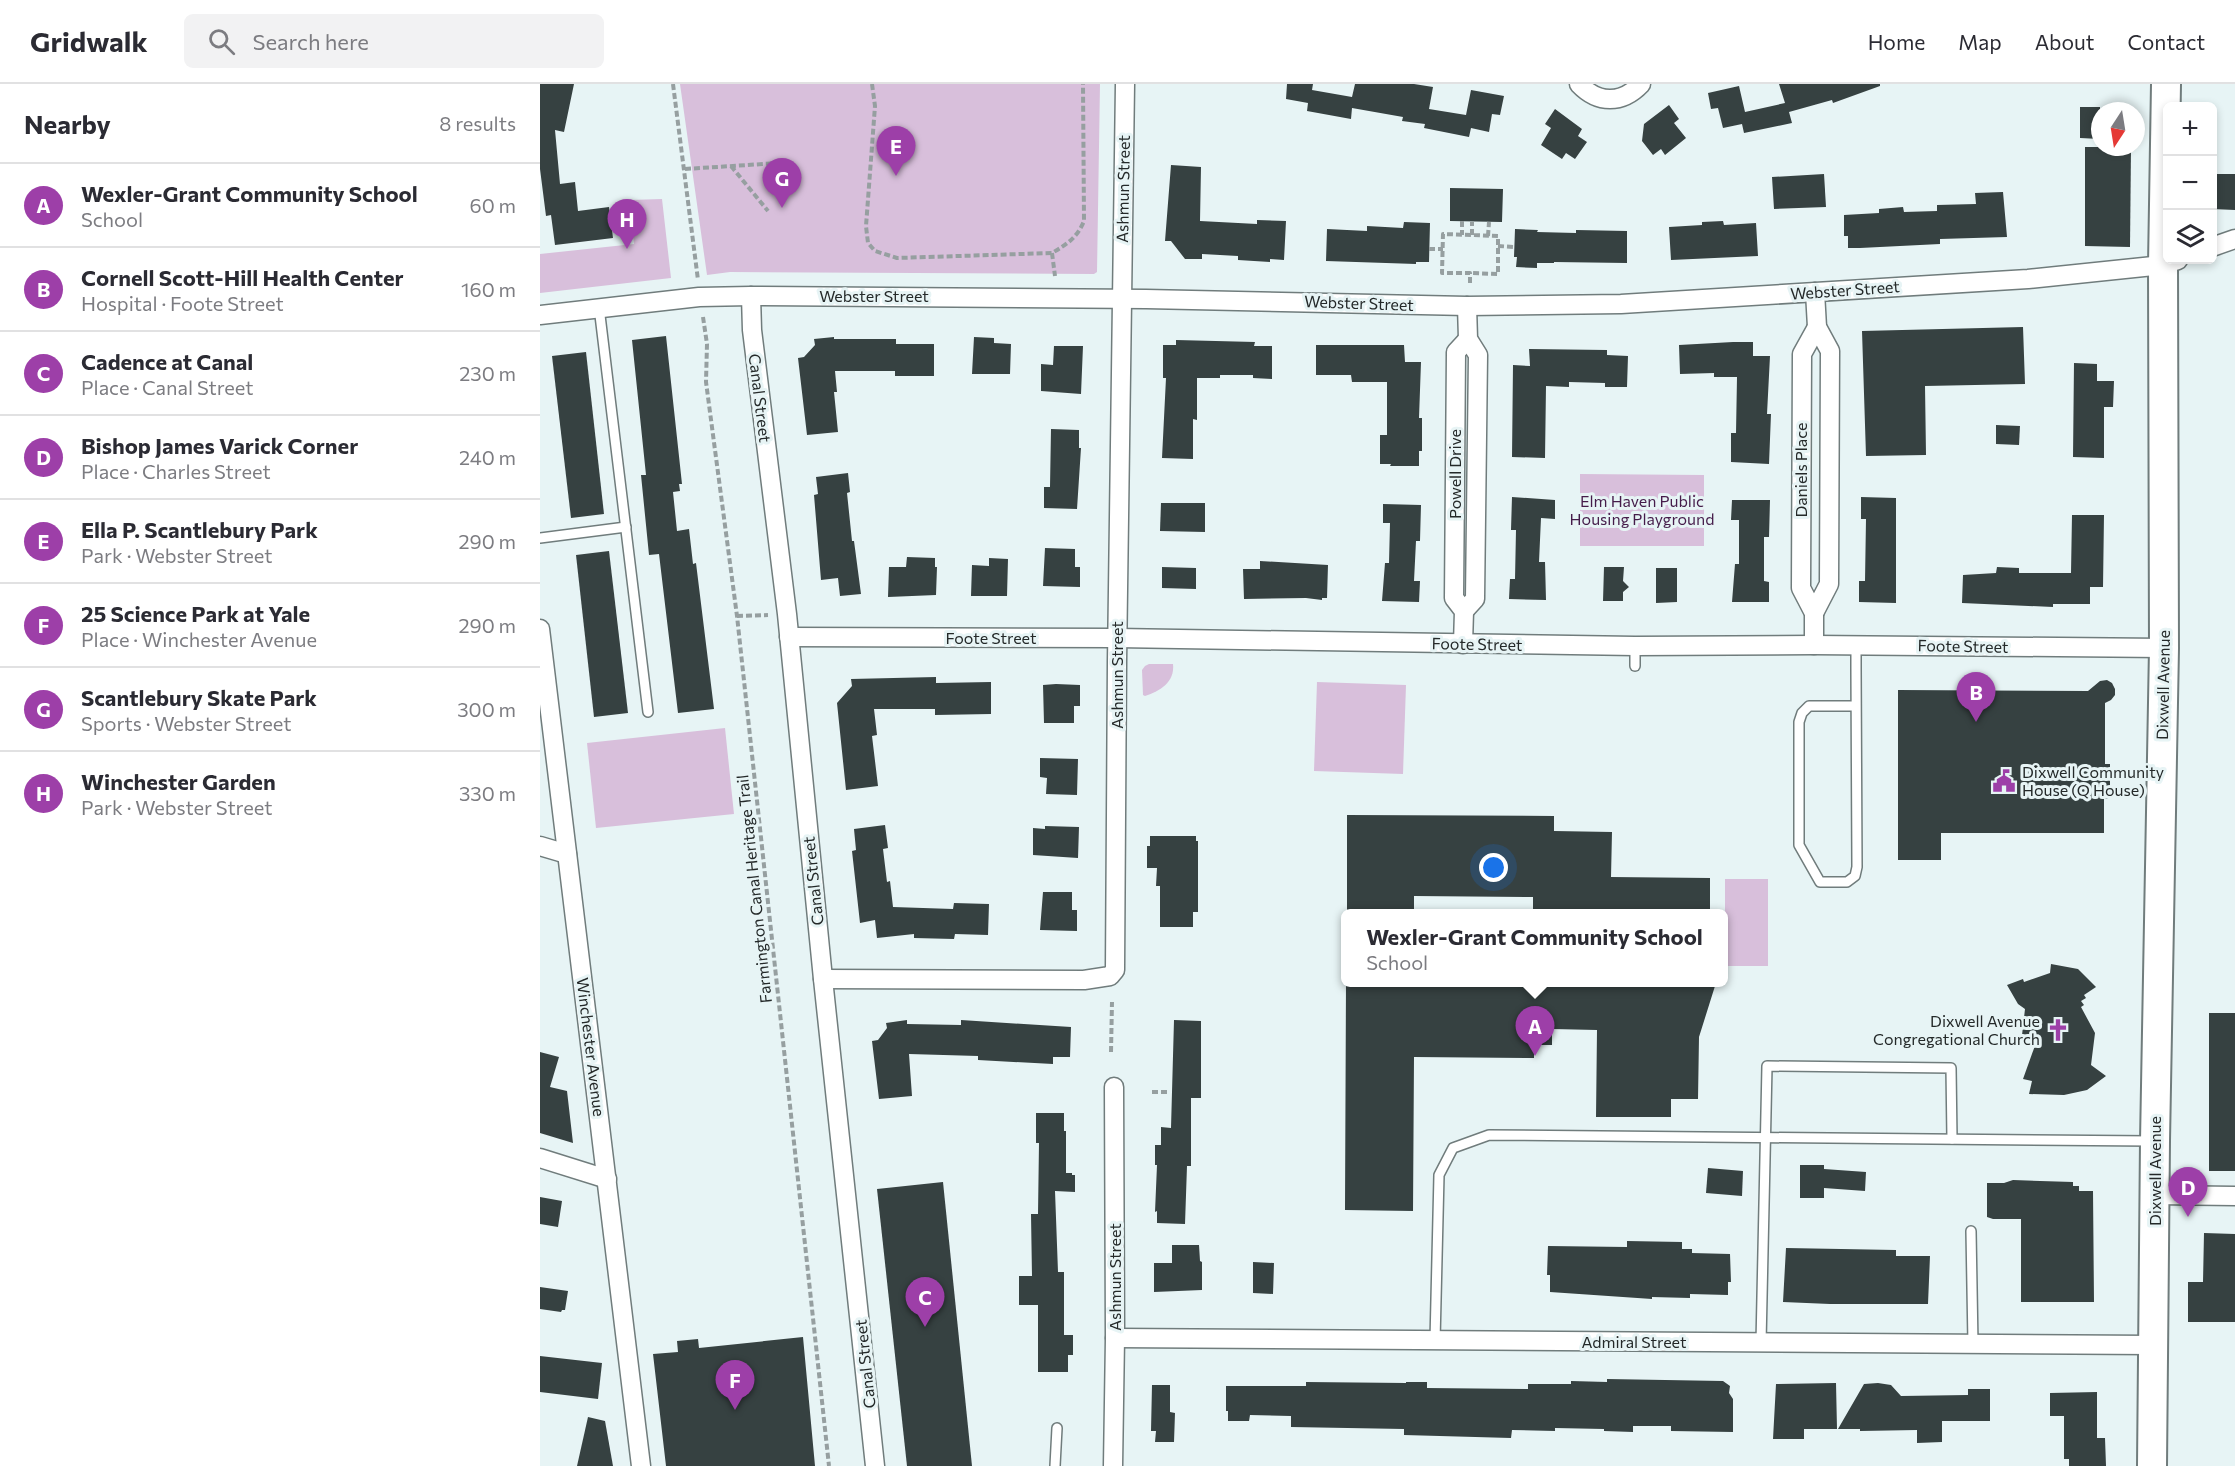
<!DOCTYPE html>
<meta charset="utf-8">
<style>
:root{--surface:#fff;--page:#f2f2f3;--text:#2b2b33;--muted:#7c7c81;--line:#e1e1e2;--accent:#9d3fa8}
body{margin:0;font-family:Commissioner,sans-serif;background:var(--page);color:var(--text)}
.controls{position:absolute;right:18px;top:18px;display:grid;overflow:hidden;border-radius:9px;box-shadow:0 3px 9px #0003}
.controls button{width:54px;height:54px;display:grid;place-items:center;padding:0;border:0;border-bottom:2px solid var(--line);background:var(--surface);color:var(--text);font:30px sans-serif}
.compass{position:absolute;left:1551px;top:18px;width:54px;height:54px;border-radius:50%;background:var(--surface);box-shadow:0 3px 9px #0003;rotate:192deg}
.you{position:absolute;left:954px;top:784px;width:21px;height:21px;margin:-15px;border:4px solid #fff;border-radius:50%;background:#1a73e8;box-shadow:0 0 0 9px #1a73e833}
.badge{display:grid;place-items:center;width:39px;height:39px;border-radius:50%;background:var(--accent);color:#fff;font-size:20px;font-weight:700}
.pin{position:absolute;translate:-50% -50px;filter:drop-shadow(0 2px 3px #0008)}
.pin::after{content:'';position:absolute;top:32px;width:21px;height:18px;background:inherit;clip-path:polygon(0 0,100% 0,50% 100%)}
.popup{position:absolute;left:801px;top:825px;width:387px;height:78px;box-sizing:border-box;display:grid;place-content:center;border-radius:9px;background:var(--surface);filter:drop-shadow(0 2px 4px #0005);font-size:20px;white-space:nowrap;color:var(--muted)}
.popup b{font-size:22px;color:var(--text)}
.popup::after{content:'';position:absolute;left:50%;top:100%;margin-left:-12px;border:12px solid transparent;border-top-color:var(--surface)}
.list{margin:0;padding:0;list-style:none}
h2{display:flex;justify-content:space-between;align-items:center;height:78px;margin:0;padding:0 24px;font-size:26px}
h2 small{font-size:20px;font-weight:400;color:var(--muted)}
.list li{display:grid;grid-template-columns:39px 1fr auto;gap:18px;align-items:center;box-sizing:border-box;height:84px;padding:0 24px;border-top:2px solid var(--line)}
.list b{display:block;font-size:22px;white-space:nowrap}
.list p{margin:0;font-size:20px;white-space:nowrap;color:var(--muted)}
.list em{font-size:20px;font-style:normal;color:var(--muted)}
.icon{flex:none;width:33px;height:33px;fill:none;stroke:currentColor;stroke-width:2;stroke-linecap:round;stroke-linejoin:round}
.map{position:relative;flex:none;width:1695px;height:1382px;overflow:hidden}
header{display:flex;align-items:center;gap:36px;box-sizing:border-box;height:84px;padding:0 30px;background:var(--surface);border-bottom:2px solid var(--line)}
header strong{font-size:28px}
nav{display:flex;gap:33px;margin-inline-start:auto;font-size:21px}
.search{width:420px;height:54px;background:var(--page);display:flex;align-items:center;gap:15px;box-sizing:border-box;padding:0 21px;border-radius:9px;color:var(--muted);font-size:22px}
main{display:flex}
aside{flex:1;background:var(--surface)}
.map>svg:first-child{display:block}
</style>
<header>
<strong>Gridwalk</strong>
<div class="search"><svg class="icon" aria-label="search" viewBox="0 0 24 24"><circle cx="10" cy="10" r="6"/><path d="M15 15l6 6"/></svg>Search here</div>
<nav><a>Home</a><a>Map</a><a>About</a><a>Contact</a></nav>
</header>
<main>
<aside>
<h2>Nearby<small>8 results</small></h2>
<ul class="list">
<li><span class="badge">A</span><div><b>Wexler-Grant Community School</b><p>School</p></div><em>60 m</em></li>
<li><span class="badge">B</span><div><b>Cornell Scott-Hill Health Center</b><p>Hospital · Foote Street</p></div><em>160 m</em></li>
<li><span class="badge">C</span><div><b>Cadence at Canal</b><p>Place · Canal Street</p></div><em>230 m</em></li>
<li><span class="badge">D</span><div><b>Bishop James Varick Corner</b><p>Place · Charles Street</p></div><em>240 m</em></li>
<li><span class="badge">E</span><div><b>Ella P. Scantlebury Park</b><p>Park · Webster Street</p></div><em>290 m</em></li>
<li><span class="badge">F</span><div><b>25 Science Park at Yale</b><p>Place · Winchester Avenue</p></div><em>290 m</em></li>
<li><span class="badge">G</span><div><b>Scantlebury Skate Park</b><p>Sports · Webster Street</p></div><em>300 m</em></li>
<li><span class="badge">H</span><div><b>Winchester Garden</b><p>Park · Webster Street</p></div><em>330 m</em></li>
</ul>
</aside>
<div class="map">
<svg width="1695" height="1382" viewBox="0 0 1695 1382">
<rect width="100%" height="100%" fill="#e7f4f5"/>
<!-- green -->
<g fill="#d8bfdb">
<polygon points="140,0 560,0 557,188 554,190 190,188 167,191"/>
<polygon points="122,115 131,194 0,209 0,170 94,160 89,116"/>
<polygon points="1040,390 1164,391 1164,462 1040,462"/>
<path d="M609 580H633C635 598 620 607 605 612L603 611 602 586 605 582Z"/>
<polygon points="777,598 866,601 863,690 774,687"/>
<polygon points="185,644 194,730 56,744 47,659"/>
<rect x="1185" y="795" width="43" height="87"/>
</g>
<!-- building -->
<g fill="#364141">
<polygon points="0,0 34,0 24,48 15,46 20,100 35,98 38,127 69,123 73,154 15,161 11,131 6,132 0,85"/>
<polygon points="747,0 773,0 772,6 812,13 815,0 874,0 893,3 889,25 926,31 931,6 964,12 960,31 952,30 949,48 931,44 929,53 884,44 885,40 862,37 863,33 812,24 811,35 767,27 768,19 746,15"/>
<polygon points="1239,0 1340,0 1340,2 1293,19 1292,16 1249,28 1252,39 1204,49 1202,40 1183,44 1178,24 1171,25 1168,9 1199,2 1205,28 1245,19"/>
<polygon points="1129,21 1139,35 1134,39 1146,54 1125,71 1121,65 1113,71 1102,57 1104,40"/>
<polygon points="1540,23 1560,23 1560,55 1540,54"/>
<polygon points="1015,25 1042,45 1038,52 1047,58 1035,75 1026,69 1022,75 1001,61 1011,44 1005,40"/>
<polygon points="1545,63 1591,63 1590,163 1545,162"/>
<polygon points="631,81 661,83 660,137 717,140 717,136 746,137 744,176 730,175 730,178 698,176 698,172 662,170 662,175 645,175 631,157 625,157"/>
<polygon points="1284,90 1286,123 1234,125 1232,93"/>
<polygon points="1672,90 1695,90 1695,126 1672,125"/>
<polygon points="910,104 963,105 962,138 910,137"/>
<polygon points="1463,108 1467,153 1400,155 1400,160 1320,164 1308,164 1308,152 1304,152 1304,131 1339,129 1339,125 1363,123 1364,128 1397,127 1397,121 1436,120 1435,109"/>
<polygon points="1183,137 1184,141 1216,139 1218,172 1131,176 1129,143 1162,141 1162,138"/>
<polygon points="864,138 890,139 889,178 876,178 876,180 786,177 787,145 827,147 827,142 863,144"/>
<polygon points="975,145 998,146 997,148 1036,149 1036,146 1087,147 1087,179 1014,178 1014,179 997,179 997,184 976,183 977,173 974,173"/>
<polygon points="1483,243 1485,300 1385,302 1386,371 1326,372 1322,247"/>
<polygon points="126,252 142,400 139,400 140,407 133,408 137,447 149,445 153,480 156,479 174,625 138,629 119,470 109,471 101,391 106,391 92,256"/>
<polygon points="294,253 294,255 356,255 356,260 394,260 394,292 355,292 355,287 295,287 297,308 294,308 298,348 267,351 258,274 264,273 275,261 274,255"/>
<polygon points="434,253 454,254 454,259 471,260 470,290 432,290"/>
<polygon points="636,256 715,258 714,262 732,262 732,295 713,294 713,291 680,291 680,294 657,294 657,336 653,335 653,375 622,374 626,294 623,294 623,261 636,261"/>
<polygon points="1193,258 1213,258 1213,272 1230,272 1227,330 1231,330 1229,380 1191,378 1191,349 1196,349 1197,293 1174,293 1174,289 1140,290 1139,261"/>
<polygon points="776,261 864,261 865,278 881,278 879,334 882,334 882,367 879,367 879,382 850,382 851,380 840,380 840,351 847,351 847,298 812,298 811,291 776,291"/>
<polygon points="514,262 543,262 541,310 501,307 501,280 513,281"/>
<polygon points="989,265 1067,266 1067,271 1088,272 1087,303 1065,303 1065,299 1029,298 1029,303 1006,302 1005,374 972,373 973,281 990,282"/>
<polygon points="46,268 64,430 31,434 12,272"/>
<polygon points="1534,279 1557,280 1557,297 1574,297 1573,323 1564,323 1564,374 1533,373"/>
<polygon points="1456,341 1480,342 1479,361 1456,360"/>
<polygon points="511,345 539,346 539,364 541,364 537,425 504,424 504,403 510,403"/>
<polygon points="308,389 310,408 307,409 312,457 314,457 321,510 300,512 298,494 281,496 274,411 278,410 276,393"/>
<polygon points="972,413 1015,416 1015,435 1001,434 999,478 1005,478 1006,516 969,515 970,495 975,495 976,446 971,446"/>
<polygon points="1321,413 1356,414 1356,519 1319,518 1319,497 1325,497 1326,435 1321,435"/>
<polygon points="1192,416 1230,416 1229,453 1224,453 1224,497 1229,498 1229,518 1192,518 1195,480 1199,480 1199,436 1191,436"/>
<polygon points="621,419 665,419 665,448 620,447"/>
<polygon points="843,420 881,421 880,457 876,457 874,497 880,497 879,518 842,517 845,479 849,479 850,439 843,439"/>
<polygon points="1532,431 1564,431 1563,503 1550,503 1550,520 1513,520 1513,523 1422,519 1423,491 1456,489 1457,483 1479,484 1479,489 1531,489"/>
<polygon points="505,464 535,465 535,483 540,483 540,503 503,502"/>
<polygon points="69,467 88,629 54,633 36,471"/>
<polygon points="367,473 395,474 395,483 397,483 396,511 348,513 349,483 366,483"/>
<polygon points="449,474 468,475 467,512 431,512 432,481 449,482"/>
<polygon points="720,477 788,481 787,514 782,514 782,516 766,514 704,515 703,485 720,485"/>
<polygon points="622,483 656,484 656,505 622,504"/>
<polygon points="1064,483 1084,483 1083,497 1089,503 1083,508 1083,517 1063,517"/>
<polygon points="1116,484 1137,484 1137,518 1116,519"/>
<polygon points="396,593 396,599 451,598 451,630 395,631 395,625 334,625 337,651 332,652 338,702 306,706 297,619 312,602 311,595"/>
<polygon points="1567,596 1572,599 1575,605 1575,611 1571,616 1565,619 1565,680 1570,680 1570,715 1564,714 1564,749 1401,749 1401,776 1358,776 1358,606 1548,607 1560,597"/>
<polygon points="516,600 540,601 540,622 534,622 534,639 504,639 503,601"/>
<polygon points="500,674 538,675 537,711 506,710 507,694 500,693"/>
<polygon points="807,731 1014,732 1014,747 1072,748 1071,793 1170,794 1170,830 993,830 993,813 874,812 874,830 807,830"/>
<polygon points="345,741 348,764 343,765 347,798 350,797 353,823 413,825 414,819 449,820 448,851 415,850 414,855 374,854 374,850 337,854 335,836 320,839 312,767 316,766 314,745"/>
<polygon points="505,742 539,743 538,774 493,771 493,744 505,745"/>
<polygon points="610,752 656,752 656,757 658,757 658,828 653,828 653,843 620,843 620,802 616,802 617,784 607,784 607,762 610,762"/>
<polygon points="503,808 532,808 532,826 537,826 537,847 500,846"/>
<polygon points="1511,880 1538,885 1556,903 1544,911 1546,914 1541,917 1544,921 1541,923 1555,949 1551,981 1566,992 1547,1006 1524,1011 1489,1010 1492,997 1483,995 1497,956 1481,960 1485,925 1478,920 1467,901 1483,895 1484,898 1510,889"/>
<polygon points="806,898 1167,898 1167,902 1175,902 1159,953 1158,1015 1131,1015 1131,1033 1056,1033 1057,946 1012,945 1012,961 994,961 994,974 874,973 873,1127 805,1126"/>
<rect x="1669" y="929" width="26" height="158"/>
<polygon points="367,936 367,940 421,941 421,936 531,943 530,973 513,973 513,980 438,976 438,972 369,970 372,1012 339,1015 332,957 338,956 347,944 346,939"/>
<polygon points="634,936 661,937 661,1014 651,1014 651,1082 647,1082 645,1140 617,1139 617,1127 615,1128 617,1081 615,1081 615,1061 621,1061 621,1043 631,1044"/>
<polygon points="0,968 19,973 10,1003 27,1007 33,1059 0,1049"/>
<polygon points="496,1029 524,1029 524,1047 526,1047 526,1089 532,1089 532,1091 535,1091 535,1108 515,1107 518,1188 524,1188 524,1251 533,1251 533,1271 528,1271 528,1288 498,1288 498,1221 479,1221 479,1192 492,1192 491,1130 498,1130 499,1059 496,1059"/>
<polygon points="1260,1081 1284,1081 1284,1085 1326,1088 1325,1107 1284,1104 1284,1114 1260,1114"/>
<polygon points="1168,1084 1203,1087 1202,1112 1166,1109"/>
<polygon points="1473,1096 1533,1098 1533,1102 1539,1102 1539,1107 1553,1107 1554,1218 1481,1218 1481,1135 1453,1135 1447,1133 1447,1099 1464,1099"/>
<polygon points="403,1098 432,1382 367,1382 337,1105"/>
<polygon points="0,1113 22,1117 18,1143 0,1140"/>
<polygon points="1664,1149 1695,1150 1695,1238 1648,1238 1648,1198 1663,1198"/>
<polygon points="1087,1157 1142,1158 1142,1165 1152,1165 1152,1169 1190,1170 1191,1198 1188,1198 1188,1211 1150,1210 1150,1214 1112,1213 1112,1215 1010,1208 1010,1191 1007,1191 1008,1162 1087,1163"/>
<polygon points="632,1161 659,1161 660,1177 662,1178 662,1206 614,1208 614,1179 632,1179"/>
<polygon points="1246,1164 1356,1166 1356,1172 1390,1172 1388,1220 1290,1220 1243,1218"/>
<polygon points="713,1178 734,1179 733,1210 713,1209"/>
<polygon points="0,1203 28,1207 25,1226 22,1226 21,1228 0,1225"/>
<polygon points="263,1253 275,1382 126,1382 113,1270 138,1268 137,1257 158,1255 159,1264"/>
<polygon points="0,1272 62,1279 58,1315 0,1308"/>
<polygon points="1067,1295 1183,1297 1190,1302 1189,1309 1193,1315 1193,1348 1131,1347 1131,1342 1093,1342 1093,1348 1064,1347 1064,1345 1015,1344 1015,1347 972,1346 971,1354 864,1351 864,1345 751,1343 751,1332 710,1331 709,1337 688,1337 688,1327 686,1327 686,1302 766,1302 766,1298 866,1299 866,1298 887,1298 887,1304 988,1305 988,1300 1031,1300 1031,1297 1067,1298"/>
<polygon points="1296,1299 1297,1345 1264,1345 1264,1355 1233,1355 1236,1300"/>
<polygon points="1338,1299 1351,1301 1361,1312 1428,1311 1428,1305 1450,1305 1450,1337 1402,1337 1402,1358 1377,1359 1377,1346 1320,1347 1320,1345 1298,1345 1324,1300"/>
<polygon points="612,1301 630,1301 630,1328 635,1329 634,1358 615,1358 616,1347 611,1347"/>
<polygon points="1557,1308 1557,1354 1565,1354 1566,1382 1529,1382 1529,1375 1524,1375 1524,1332 1510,1332 1510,1309"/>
<polygon points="48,1333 65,1337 73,1382 37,1382"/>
</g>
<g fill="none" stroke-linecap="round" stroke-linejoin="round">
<!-- service casing -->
<g stroke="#707c7c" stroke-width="12">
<g id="service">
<polyline points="59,223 108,628"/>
<polyline points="0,454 86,443"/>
<polyline points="1316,561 1316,585 1317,783 1315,792 1307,798 1280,798 1259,761 1259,638 1262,629 1269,622 1316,622"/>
<polyline points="1095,582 1095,562"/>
<polyline points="1431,1147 1433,1260"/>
<polyline points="895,1257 899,1091 913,1064 949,1051 1612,1057"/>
<polyline points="1221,1259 1227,982 1411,984 1412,1055"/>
<polyline points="515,1382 517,1344"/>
</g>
</g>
<!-- minor casing -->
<g stroke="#707c7c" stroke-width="21">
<g id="minor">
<path d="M1039 0C1058 20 1082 20 1101 0"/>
<polyline points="1672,163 1695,155"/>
<polyline points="211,212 212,246 247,530 283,895 335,1382"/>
<polyline points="0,231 159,213 211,212 606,215 927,222 1081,220 1488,195 1623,181 1638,176"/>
<polyline points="924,527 935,515 938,271 928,255 927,222"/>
<polyline points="1274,529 1289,500 1290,267 1277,243 1275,208"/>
<polyline points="0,545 101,1382"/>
<polyline points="249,553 577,554 1095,562 1274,561 1624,564"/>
<polyline points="923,560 924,527 914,514 916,268 928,255"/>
<polyline points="1274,561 1274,529 1261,504 1262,270 1277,243"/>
<polyline points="0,762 27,770"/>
<polyline points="283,895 544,896 570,892 575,886 577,578 585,0"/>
<polyline points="0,1074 67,1095"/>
<polyline points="1615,1111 1695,1112"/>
<polyline points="575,1254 1613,1261"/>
<polyline points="573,1382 575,1254 574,1003"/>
</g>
</g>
<!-- primary casing -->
<g stroke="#707c7c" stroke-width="32">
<polyline id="primary" points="1612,1382 1615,1057 1624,564 1623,181 1626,0"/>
</g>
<!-- path -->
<g stroke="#969fa0" stroke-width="4" stroke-dasharray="6 3" stroke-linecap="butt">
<polyline points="133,0 158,196"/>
<path d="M332 0 335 22 326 142 328 159 335 167 357 174 512 169C527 160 537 154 544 137L543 0"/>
<polyline points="191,82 228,127"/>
<polyline points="145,85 239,79"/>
<polyline points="922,137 922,151"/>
<polyline points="932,151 932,138"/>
<polyline points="948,152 949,138"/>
<polyline points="958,162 974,163"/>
<polyline points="889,165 903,165"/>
<polyline points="512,169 515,192"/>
<polyline points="930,199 930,189 902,189 903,150 958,152 958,190 930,189"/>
<polyline points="163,233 167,260 166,298 197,532 289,1382"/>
<polyline points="197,532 228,531"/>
<polyline points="571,968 572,918"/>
<polyline points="612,1008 630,1008"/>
</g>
<!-- service -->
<use href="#service" stroke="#fff" stroke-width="9"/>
<!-- minor -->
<use href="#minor" stroke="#fff" stroke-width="18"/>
<!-- primary -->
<use href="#primary" stroke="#fff" stroke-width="28"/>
</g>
<!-- icons -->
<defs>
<g id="civic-bare" transform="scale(1.8)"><path d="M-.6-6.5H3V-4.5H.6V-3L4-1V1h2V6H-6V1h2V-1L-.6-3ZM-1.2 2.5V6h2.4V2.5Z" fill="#9d3fa8" stroke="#e7f4f5" stroke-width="2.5" paint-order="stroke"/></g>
<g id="church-bare" transform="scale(1.8)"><path d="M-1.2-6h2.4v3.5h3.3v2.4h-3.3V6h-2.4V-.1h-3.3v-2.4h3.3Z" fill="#9d3fa8" stroke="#e7f4f5" stroke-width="2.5" paint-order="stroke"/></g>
</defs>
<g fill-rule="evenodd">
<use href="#civic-bare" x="1464" y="697"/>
<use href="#church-bare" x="1518" y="946"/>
</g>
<g text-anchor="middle" stroke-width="6" stroke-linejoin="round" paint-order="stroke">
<!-- street labels -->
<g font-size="16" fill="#242929" stroke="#e7f4f5">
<text transform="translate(583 105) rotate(-89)" y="6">Ashmun Street</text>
<text transform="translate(1305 206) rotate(-4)" y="6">Webster Street</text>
<text x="334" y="218">Webster Street</text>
<text transform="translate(819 219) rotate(2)" y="6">Webster Street</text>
<text transform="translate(220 314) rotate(83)" y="6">Canal Street</text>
<text transform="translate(1261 386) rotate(-90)" y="6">Daniels Place</text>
<text transform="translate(915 390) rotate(-90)" y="6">Powell Drive</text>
<text x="451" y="560">Foote Street</text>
<text transform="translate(937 560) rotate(1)" y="6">Foote Street</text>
<text transform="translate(1423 562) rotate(1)" y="6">Foote Street</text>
<text transform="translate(577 591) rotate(-90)" y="6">Ashmun Street</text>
<text transform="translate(1623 601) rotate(-89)" y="6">Dixwell Avenue</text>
<text transform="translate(273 797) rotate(-96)" y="6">Canal Street</text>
<text transform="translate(214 805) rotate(-96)" y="6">Farmington Canal Heritage Trail</text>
<text transform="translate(51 963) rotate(83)" y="6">Winchester Avenue</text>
<text transform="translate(1615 1087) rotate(-90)" y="6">Dixwell Avenue</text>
<text transform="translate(575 1193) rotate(-90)" y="6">Ashmun Street</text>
<text x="1094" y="1264">Admiral Street</text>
<text transform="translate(325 1280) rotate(-96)" y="6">Canal Street</text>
</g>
<!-- park labels -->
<g font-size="16" fill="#451c4a" stroke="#e7f4f5">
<text x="1102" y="423">Elm Haven Public<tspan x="1102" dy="18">Housing Playground</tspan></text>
</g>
<!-- poi labels -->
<g font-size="16" fill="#242929" stroke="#e7f4f5" text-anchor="start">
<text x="1482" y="694">Dixwell Community<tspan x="1482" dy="18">House (Q House)</tspan></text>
<text x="1500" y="943" text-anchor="end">Dixwell Avenue<tspan x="1500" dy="18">Congregational Church</tspan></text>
</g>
</g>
</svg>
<div class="controls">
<button>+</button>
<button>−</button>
<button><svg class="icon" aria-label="layers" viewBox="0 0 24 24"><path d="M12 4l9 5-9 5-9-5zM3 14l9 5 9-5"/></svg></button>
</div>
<svg class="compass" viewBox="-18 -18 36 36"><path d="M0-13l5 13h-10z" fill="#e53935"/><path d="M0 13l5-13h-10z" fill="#7c7c81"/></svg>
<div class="you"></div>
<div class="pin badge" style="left:995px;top:972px">A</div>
<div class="popup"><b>Wexler-Grant Community School</b>School</div>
<div class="pin badge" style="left:1436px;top:638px">B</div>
<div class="pin badge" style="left:385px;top:1243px">C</div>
<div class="pin badge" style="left:1648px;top:1133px">D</div>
<div class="pin badge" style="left:356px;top:92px">E</div>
<div class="pin badge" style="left:195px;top:1326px">F</div>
<div class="pin badge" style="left:242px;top:124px">G</div>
<div class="pin badge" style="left:87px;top:165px">H</div>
</div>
</main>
